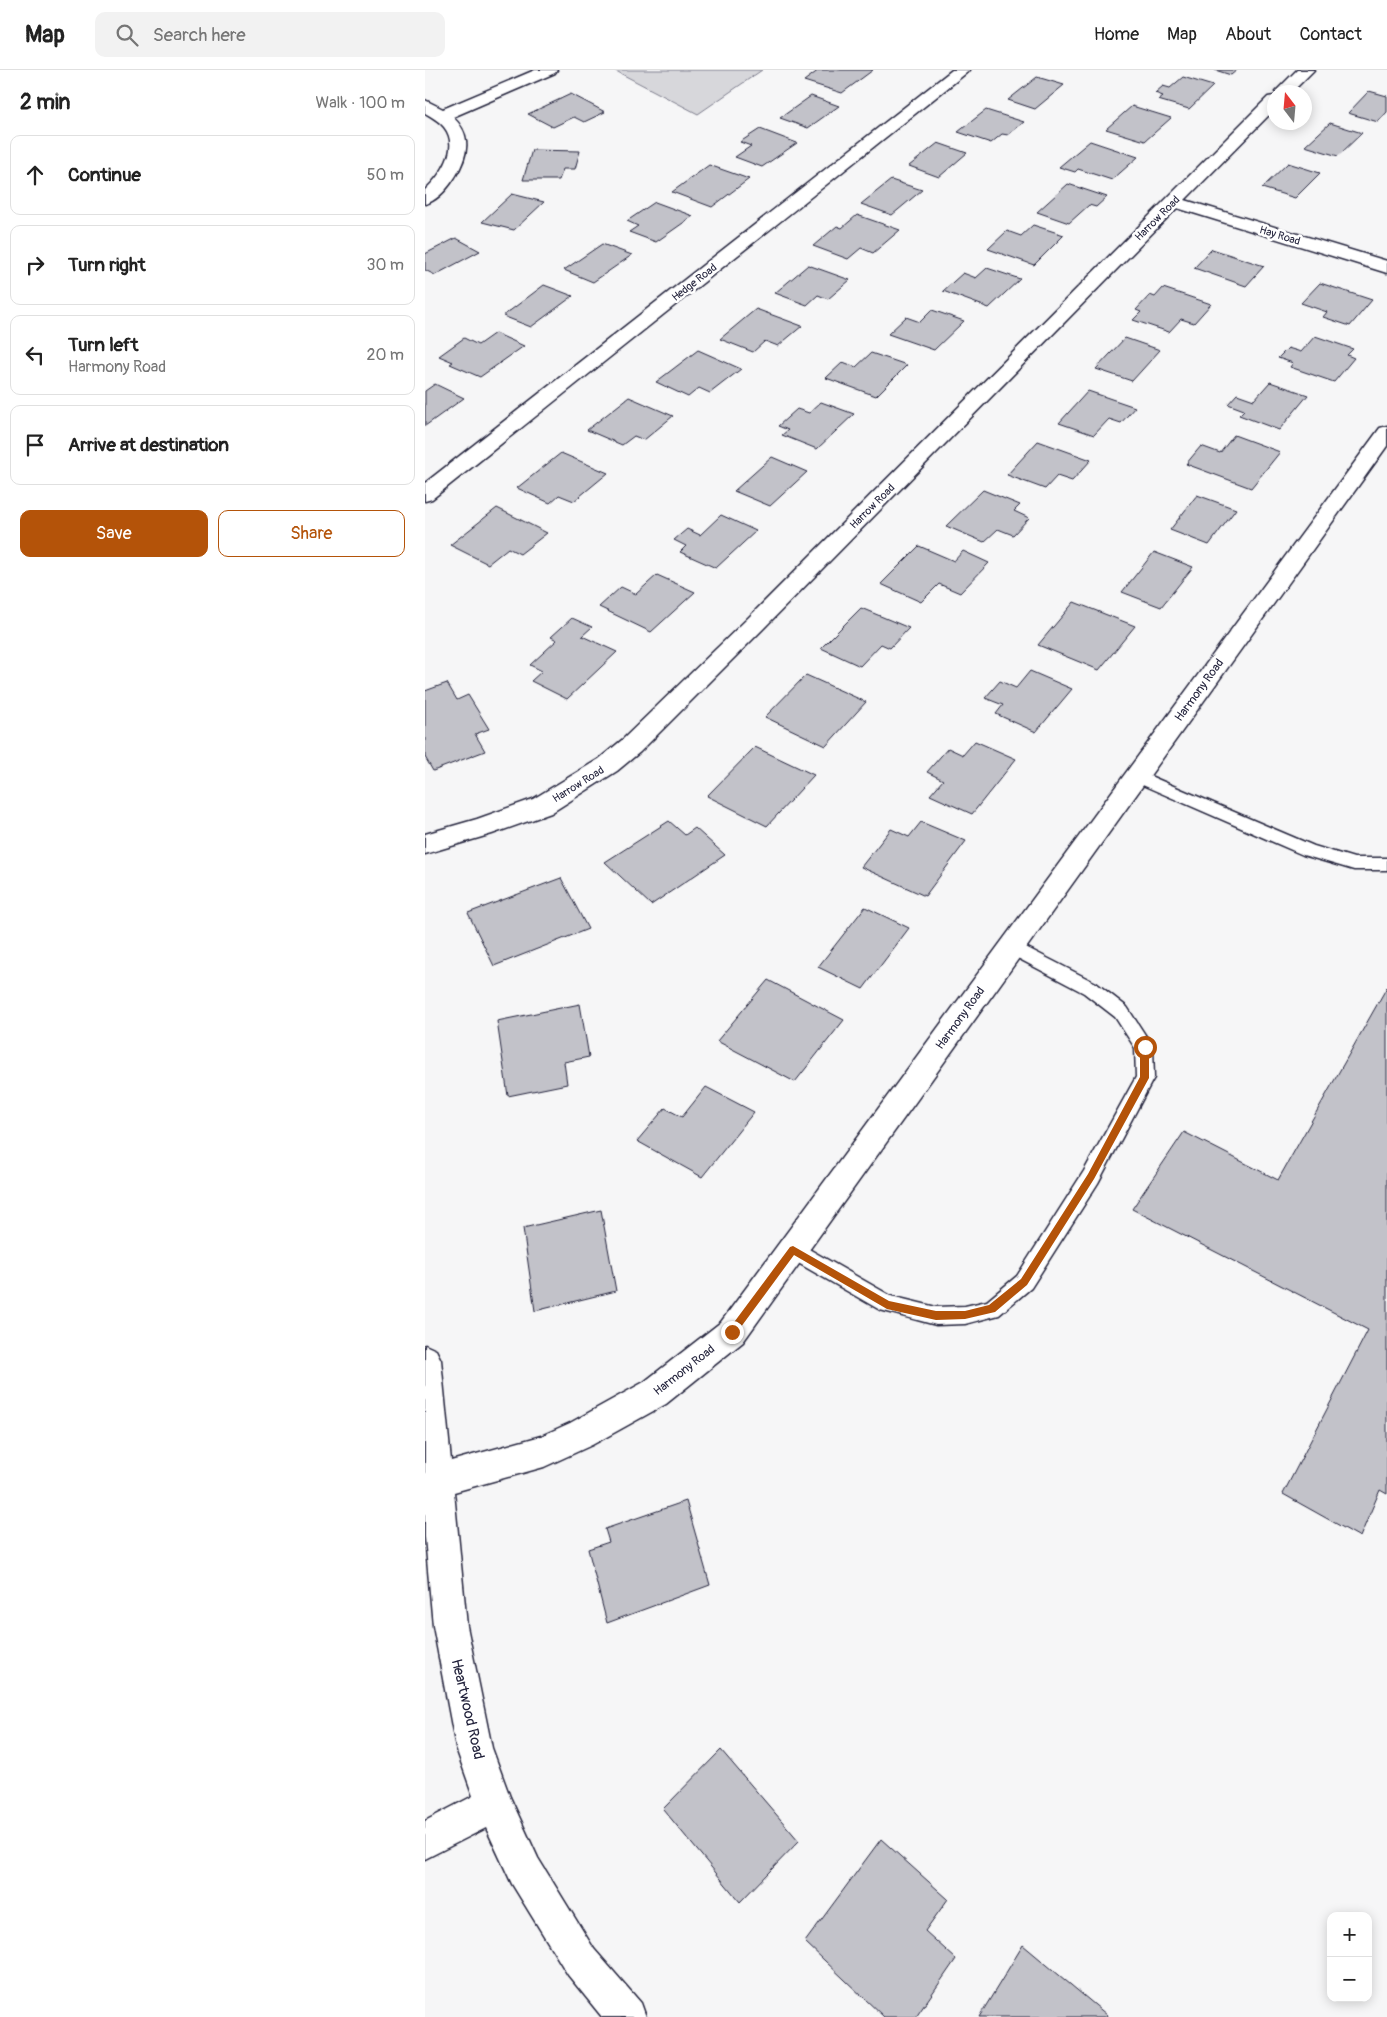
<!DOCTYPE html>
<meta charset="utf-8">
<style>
:root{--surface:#fff;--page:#f2f2f2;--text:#222;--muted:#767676;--line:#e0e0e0;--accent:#b45309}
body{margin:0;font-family:Pangolin,sans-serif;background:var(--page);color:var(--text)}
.controls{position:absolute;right:15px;bottom:15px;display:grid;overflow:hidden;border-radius:10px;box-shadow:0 2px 12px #0003}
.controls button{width:45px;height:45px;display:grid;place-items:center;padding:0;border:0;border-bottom:1px solid var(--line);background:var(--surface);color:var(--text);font:25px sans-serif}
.compass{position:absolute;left:842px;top:15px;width:45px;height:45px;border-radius:50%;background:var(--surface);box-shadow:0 2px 12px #0003;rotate:344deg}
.stop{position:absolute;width:15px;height:15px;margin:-11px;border:4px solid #b45309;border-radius:50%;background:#fff}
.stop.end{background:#b45309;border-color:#fff;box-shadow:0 1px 5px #0008}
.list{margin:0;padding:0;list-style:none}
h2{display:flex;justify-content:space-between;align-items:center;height:65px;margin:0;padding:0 20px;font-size:21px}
h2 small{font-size:16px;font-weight:400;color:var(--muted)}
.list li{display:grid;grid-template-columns:32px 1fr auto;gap:15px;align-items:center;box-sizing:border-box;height:80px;margin:0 10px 10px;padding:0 10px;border:1px solid var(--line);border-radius:10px}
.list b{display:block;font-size:19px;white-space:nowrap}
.list p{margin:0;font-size:16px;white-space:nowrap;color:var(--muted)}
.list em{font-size:16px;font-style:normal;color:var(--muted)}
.actions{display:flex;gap:10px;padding:15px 20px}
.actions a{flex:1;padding:11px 0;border:1px solid var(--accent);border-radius:10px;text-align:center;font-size:18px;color:var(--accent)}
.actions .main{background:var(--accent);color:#fff}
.icon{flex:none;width:28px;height:28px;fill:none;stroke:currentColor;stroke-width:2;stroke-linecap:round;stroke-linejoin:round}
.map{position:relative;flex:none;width:962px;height:1947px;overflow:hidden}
header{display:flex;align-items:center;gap:30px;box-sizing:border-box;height:70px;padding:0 25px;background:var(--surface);border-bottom:1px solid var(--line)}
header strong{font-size:24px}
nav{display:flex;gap:28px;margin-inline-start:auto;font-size:18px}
.search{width:350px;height:45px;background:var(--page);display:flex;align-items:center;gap:12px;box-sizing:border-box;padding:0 18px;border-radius:10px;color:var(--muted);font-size:19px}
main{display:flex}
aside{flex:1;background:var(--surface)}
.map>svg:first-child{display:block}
</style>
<header>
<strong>Map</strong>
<div class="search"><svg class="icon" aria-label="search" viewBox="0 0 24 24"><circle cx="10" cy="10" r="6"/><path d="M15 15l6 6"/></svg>Search here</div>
<nav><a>Home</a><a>Map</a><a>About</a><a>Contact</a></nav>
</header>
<main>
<aside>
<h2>2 min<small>Walk · 100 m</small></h2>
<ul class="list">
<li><svg class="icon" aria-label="ahead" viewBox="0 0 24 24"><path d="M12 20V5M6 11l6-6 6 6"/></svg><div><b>Continue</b></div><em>50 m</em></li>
<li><svg class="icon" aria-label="right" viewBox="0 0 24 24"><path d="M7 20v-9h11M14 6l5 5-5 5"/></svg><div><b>Turn right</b></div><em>30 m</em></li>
<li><svg class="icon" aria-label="left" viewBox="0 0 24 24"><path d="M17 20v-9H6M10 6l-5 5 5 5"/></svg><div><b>Turn left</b><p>Harmony Road</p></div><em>20 m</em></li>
<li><svg class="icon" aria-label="arrive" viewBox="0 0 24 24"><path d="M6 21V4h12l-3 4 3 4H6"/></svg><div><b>Arrive at destination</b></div></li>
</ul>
<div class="actions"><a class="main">Save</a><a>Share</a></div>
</aside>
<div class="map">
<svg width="962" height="1947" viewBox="0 0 962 1947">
<rect width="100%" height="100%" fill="#f6f6f7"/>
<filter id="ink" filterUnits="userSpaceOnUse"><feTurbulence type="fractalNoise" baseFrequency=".02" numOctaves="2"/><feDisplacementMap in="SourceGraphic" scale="10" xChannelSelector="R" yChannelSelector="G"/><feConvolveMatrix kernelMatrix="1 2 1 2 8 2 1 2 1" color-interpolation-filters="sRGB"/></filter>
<g filter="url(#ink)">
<!-- green -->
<polygon fill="#d7d7db" stroke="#7c7c8b" points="189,0 337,0 273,44"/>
<!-- building -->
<g fill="#c2c2c9" stroke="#22223b">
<polygon points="394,0 448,0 417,23 379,11"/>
<polygon points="790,0 812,0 806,5"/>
<polygon points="612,7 639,15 610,39 583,30"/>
<polygon points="758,7 788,16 764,39 733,30 738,26 730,23 738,16 745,18"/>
<polygon points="944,21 962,26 962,42 953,52 923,43"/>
<polygon points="146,24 180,42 159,52 149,47 128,57 103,44"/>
<polygon points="386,26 414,36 383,58 355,48"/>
<polygon points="707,36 746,48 720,71 681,59"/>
<polygon points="561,40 599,52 583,65 577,64 566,73 533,62"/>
<polygon points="905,53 937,63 913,86 880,76"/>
<polygon points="335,59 372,73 337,97 310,87 326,76 315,72"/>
<polygon points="665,71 713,87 687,110 653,99 650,102 634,97"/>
<polygon points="513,73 542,83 514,107 484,96"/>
<polygon points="107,80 155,81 150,99 138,99 134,110 98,110"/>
<polygon points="863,93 895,103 870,128 837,118"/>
<polygon points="284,95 324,109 287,137 247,122"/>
<polygon points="466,110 497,120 467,145 436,134"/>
<polygon points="643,114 682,127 671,137 664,135 644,153 612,142"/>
<polygon points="87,124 119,132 89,160 57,152"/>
<polygon points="230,132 268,146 231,172 204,162 213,156 202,151"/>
<polygon points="432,145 475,160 448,183 436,178 423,189 388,176 412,156 417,158"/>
<polygon points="608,155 639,165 609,195 563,179 582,161 596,166"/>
<polygon points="31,168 55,181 10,205 0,200 0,184"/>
<polygon points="177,174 207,185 168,212 139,200"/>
<polygon points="787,179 839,196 821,216 769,198"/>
<polygon points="383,195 425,210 403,229 393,225 382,235 350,223"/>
<polygon points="562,198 595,209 564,238 518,221 538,203 551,208"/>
<polygon points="895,213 947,230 925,256 898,247 902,242 876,233"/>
<polygon points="119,215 148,226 106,257 78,246"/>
<polygon points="738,218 786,234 769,253 756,249 744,262 708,250 716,242 711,240 725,225 730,227"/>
<polygon points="331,239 377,256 353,276 340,271 328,282 295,269"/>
<polygon points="507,240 539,251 509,280 463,264 481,247 495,252"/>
<polygon points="70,263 99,276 55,307 25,294 28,292 14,286 39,268 53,275"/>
<polygon points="890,266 928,279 922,285 929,288 909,312 865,297 868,293 853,288 863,278 876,282"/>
<polygon points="700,268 735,280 707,311 671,299"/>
<polygon points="273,280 316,299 285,323 274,318 263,327 231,312"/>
<polygon points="446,283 482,295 451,326 401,308 418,292 431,297"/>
<polygon points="845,312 883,325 854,360 814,345 819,340 803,334 812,324 829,330"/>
<polygon points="10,314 39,328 0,356 0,321"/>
<polygon points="663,321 710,337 696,353 684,349 669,365 634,353"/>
<polygon points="204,327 248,346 219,370 209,366 197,375 162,360"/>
<polygon points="396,332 429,344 392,379 357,365 363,360 353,356 372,339 384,343"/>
<polygon points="809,365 855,382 826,418 761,394 776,376 795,383"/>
<polygon points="613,371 666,390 647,411 632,406 620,419 582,405"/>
<polygon points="136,383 183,403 149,431 134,425 125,433 92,418"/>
<polygon points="347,387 382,402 345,436 309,421"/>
<polygon points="558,420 595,435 589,441 604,448 588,465 573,459 559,472 521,456"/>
<polygon points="772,425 811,439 784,475 745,460"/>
<polygon points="72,438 122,463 95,484 83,478 63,494 25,475"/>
<polygon points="296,445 331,461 291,498 255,482 261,476 249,470 262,459 275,465"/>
<polygon points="494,476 529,491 538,481 564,493 535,523 514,514 496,532 456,514"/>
<polygon points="729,482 768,497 736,537 697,522"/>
<polygon points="232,505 270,522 226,562 174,537 196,517 211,524"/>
<polygon points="649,532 710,556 674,600 613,575"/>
<polygon points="436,538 484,558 465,578 456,574 435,596 396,578"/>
<polygon points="147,548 167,557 157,566 192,582 142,629 106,611 117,601 105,595 132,570 126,567"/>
<polygon points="605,601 647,619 611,662 571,644 578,635 560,628 575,611 591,618"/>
<polygon points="381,605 441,632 401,676 340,647"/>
<polygon points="22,613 32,630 43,625 64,659 50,664 60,681 8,701 0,687 0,621"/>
<polygon points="550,671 591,689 547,744 505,725 518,710 502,702 523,678 538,685"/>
<polygon points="330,677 389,705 342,756 282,726"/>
<polygon points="244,751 260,765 270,758 300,785 226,835 180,792"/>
<polygon points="496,752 541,771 500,826 436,797 466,759 484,767"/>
<polygon points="136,808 163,859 69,896 43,843"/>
<polygon points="440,837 484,858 438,919 393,897"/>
<polygon points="343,910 419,950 370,1012 292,971"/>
<polygon points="962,917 962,1424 955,1420 935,1467 858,1424 943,1260 707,1139 759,1062 853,1110"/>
<polygon points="155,934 164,987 139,992 142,1014 83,1026 72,951"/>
<polygon points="281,1017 329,1042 277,1107 212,1071 240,1038 257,1047"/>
<polygon points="176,1140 191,1221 110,1241 98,1158"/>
<polygon points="261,1431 285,1515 182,1553 163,1479 184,1472 180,1459"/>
<polygon points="296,1680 374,1771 315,1832 238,1739"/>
<polygon points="456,1769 523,1829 500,1861 531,1889 491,1947 459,1947 380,1872"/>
<polygon points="598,1875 682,1945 681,1947 554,1947"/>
</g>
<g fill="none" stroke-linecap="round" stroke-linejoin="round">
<!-- service casing -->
<g stroke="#22223b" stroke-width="3">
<g id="service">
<polygon points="711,700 889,776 929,788 962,788 962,800 929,800 878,785 706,710 703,706 706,702"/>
<polygon points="587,870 671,913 702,937 728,977 729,1008 726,1013 673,1113 606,1218 574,1245 540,1254 511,1255 455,1240 361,1186 358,1180 361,1174 368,1171 375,1174 466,1226 511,1237 540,1236 562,1231 592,1206 659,1101 711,1007 710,978 690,947 659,923 581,882 579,877 581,872"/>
</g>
</g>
<!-- minor casing -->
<g stroke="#22223b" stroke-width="3">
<g id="minor">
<path d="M110 0H132L130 3 28 47C35 54 40 61 41 71 44 92 20 129 0 134V120C15 106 36 78 19 57 14 51 7 47 0 43V30L18 39Z"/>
<polygon points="527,0 545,0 7,429 0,431 0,413"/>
<polygon points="872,0 889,0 867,22 850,22"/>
<polygon points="849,26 849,40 760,130 962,191 962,203 752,138 339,558 215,682 192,701 126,743 67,764 0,784 0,764 52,749 108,729 174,689 197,670 323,548 843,27"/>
<polygon points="962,356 962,376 318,1272 241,1334 167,1375 119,1397 29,1422 42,1556 67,1678 85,1727 113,1788 169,1879 216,1933 221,1947 177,1947 143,1905 87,1814 61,1758 0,1789 0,1751 48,1726 31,1678 8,1556 0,1467 0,1275 11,1280 16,1290 26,1391 116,1366 145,1353 219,1312 296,1252 955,358"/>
</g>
</g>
<!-- service -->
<use href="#service" fill="#fff" fill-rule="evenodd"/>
<!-- minor -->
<use href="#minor" fill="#fff" fill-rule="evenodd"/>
</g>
</g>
<!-- route -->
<polygon fill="#b45309" points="720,973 724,977 724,1008 669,1109 602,1215 570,1242 540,1249 511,1250 462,1239 369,1185 310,1265 304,1265 304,1259 365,1177 368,1176 464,1231 511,1241 540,1241 564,1235 596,1209 663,1104 715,1007 715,977"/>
<g text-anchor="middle" stroke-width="5" stroke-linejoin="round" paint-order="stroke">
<!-- far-street labels -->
<g font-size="11" fill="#22223b" stroke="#fff">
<text transform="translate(732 148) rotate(-45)" y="4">Harrow Road</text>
<text transform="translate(855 165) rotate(17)" y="4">Hay Road</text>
<text transform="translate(269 212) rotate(-38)" y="4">Hedge Road</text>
<text transform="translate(447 436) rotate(-45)" y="4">Harrow Road</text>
<text transform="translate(153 714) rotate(-32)" y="4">Harrow Road</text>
</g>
<!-- street labels -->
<g font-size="12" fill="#22223b" stroke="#fff">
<text transform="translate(774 620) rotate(-54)" y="4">Harmony Road</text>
<text transform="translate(535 948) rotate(-54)" y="4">Harmony Road</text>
<text transform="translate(259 1300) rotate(-38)" y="4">Harmony Road</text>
</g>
<!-- near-street labels -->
<g font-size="15" fill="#22223b" stroke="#fff">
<text transform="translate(43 1639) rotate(77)" y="5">Heartwood Road</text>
</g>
</g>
</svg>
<div class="controls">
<button>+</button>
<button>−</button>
</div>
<svg class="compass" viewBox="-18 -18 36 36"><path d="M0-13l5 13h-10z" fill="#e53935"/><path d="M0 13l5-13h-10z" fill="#767676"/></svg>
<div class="stop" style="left:720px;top:977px"></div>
<div class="stop end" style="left:307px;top:1262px"></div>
</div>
</main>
